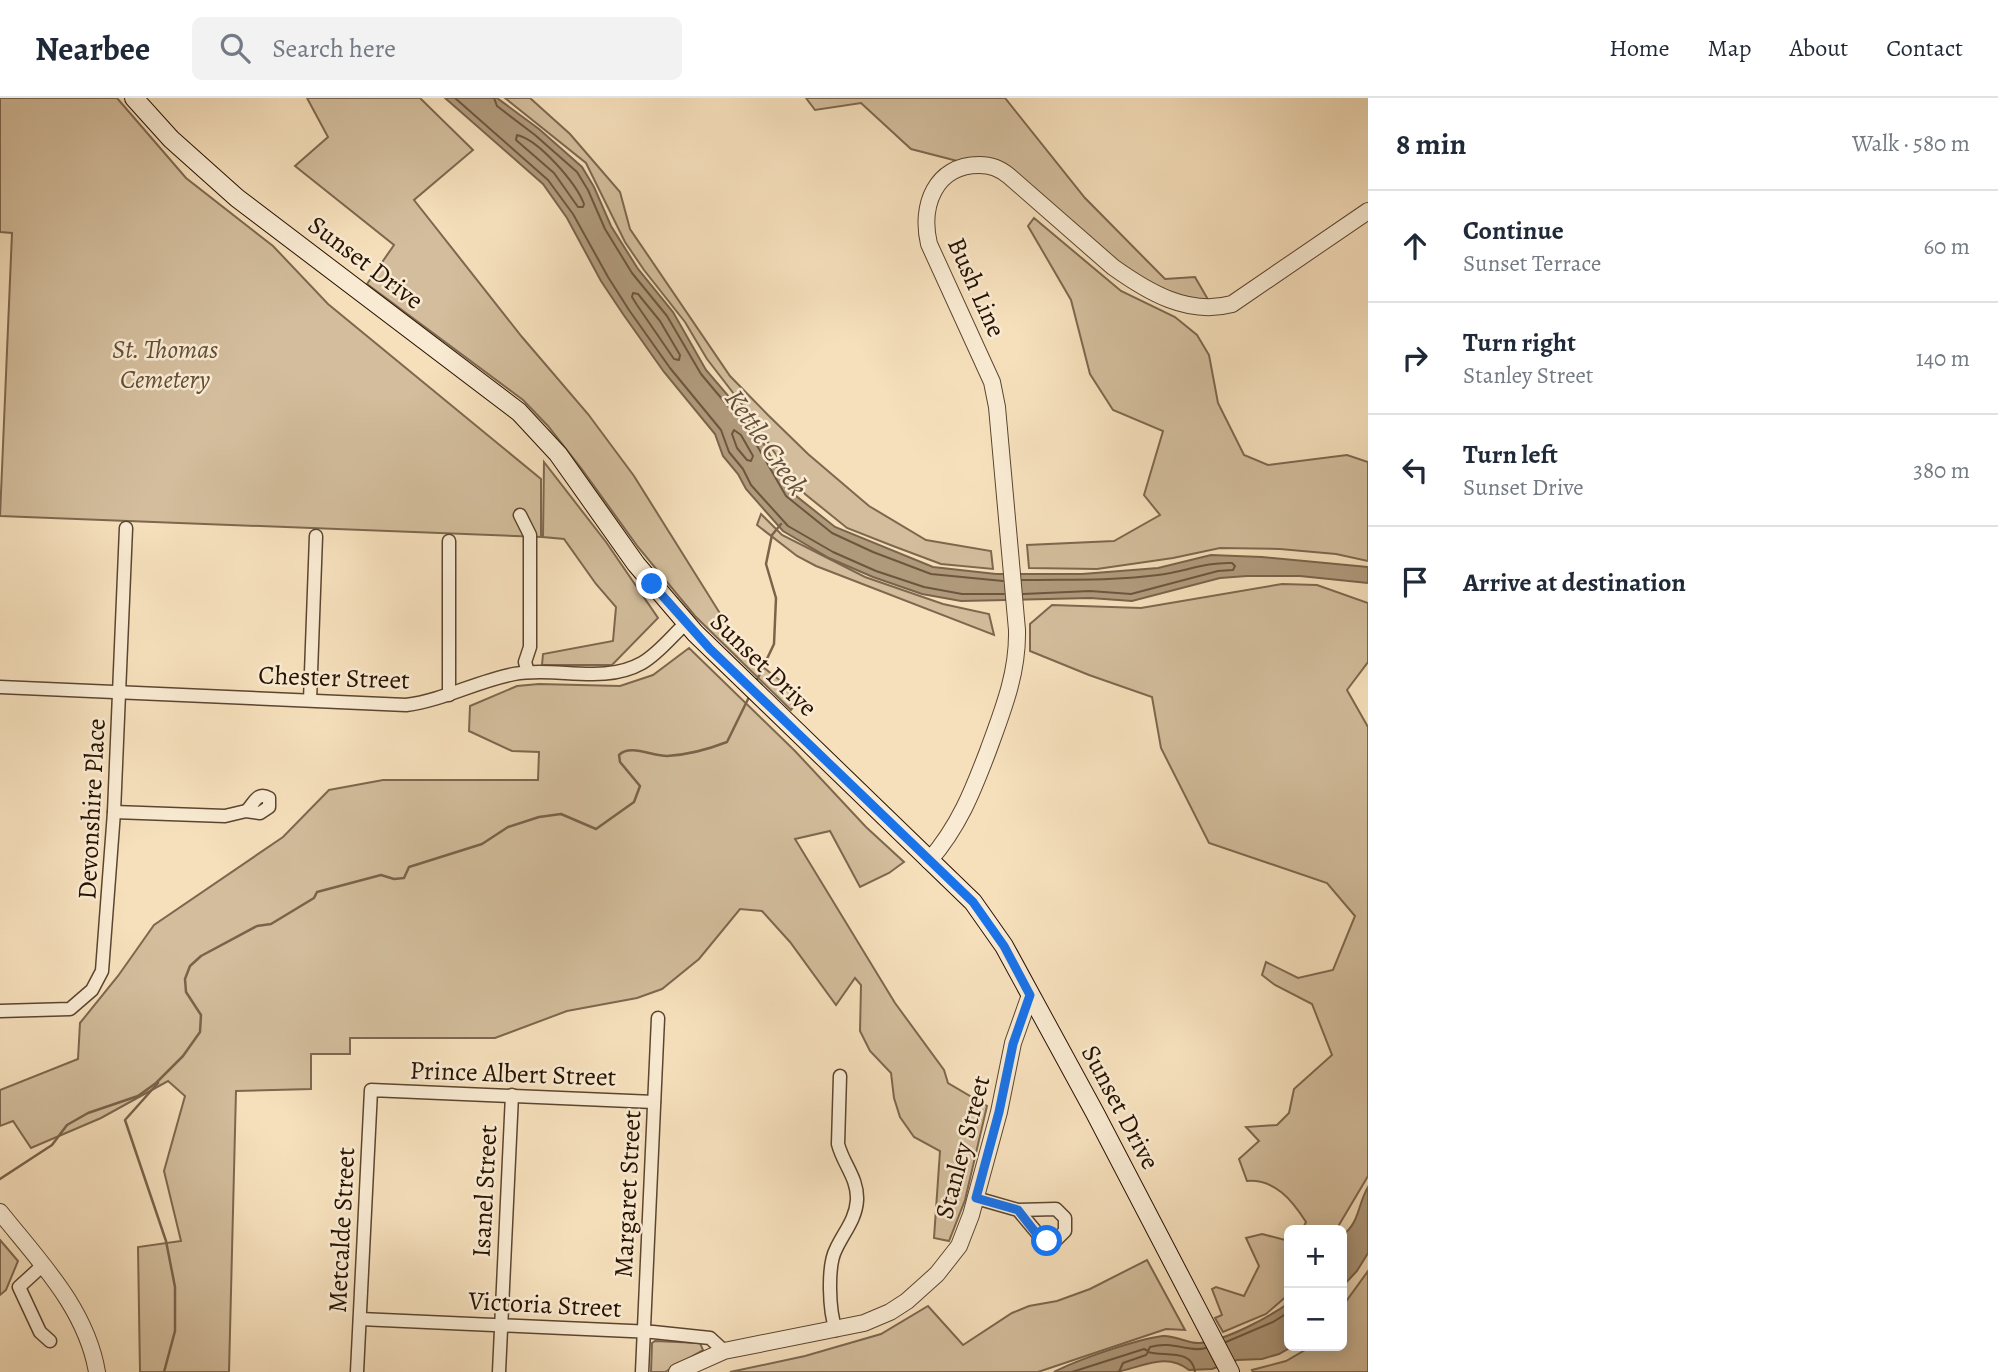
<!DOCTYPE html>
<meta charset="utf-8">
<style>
:root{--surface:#fff;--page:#f2f2f3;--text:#1f2937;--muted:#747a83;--line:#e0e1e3}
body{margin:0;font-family:Alegreya,serif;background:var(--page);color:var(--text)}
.controls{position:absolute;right:21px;bottom:21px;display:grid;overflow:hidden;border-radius:10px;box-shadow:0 4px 18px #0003}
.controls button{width:63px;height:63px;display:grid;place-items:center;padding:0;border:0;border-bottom:2px solid var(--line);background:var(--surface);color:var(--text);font:35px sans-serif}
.stop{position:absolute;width:21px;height:21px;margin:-16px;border:5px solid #1a73e8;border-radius:50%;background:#fff}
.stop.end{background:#1a73e8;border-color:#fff;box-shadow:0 2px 7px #0008}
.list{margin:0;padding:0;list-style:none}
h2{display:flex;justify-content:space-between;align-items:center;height:91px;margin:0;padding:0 28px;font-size:30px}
h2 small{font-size:23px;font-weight:400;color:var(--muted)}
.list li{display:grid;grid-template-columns:46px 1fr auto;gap:21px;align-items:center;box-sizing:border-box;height:112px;padding:0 28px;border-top:2px solid var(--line)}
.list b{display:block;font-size:26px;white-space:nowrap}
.list p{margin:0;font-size:23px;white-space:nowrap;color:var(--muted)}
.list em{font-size:23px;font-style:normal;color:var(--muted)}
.icon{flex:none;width:38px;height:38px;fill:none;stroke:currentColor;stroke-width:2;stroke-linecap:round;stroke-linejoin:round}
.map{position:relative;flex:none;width:1368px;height:1274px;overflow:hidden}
header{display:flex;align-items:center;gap:42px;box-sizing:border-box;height:98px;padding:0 35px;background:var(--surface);border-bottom:2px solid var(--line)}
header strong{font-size:33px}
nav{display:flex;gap:38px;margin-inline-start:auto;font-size:24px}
.search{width:490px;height:63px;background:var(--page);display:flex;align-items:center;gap:18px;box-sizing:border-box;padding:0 24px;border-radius:10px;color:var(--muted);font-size:26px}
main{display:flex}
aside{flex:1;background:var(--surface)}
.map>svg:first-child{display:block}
</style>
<header>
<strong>Nearbee</strong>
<div class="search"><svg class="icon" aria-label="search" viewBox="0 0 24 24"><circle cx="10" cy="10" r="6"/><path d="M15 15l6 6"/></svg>Search here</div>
<nav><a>Home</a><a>Map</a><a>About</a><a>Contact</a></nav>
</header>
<main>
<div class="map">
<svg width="1368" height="1274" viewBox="0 0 1368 1274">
<rect width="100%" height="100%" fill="#f6e0bc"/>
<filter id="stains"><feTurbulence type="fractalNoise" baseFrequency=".00286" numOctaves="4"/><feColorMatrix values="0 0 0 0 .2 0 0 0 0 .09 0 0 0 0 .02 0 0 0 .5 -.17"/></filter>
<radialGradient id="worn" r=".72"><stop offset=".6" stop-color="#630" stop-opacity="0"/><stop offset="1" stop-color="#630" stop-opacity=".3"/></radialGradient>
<!-- green -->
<g fill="#d3bd9c" stroke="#7d674e" stroke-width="2">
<polygon points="0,0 117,0 186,80 273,148 328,206 541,381 541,439 0,418 12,135 0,134"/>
<polygon points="307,0 420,0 473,52 414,102 522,239 588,316 634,378 726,525 758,565 801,599 791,612 695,518 638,449 581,370 548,328 523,302 367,186 394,147 295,68 328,39"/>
<polygon points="505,0 530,0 570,36 620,94 630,131 730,278 768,317 808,356 869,408 926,442 991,453 993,471 941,466 893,448 847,430 805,396 772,351 754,322 707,261 685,224 644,172 625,144 586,65"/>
<polygon points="806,0 1005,0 1085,100 1165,181 1195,179 1210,205 1192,203 1155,190 1109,157 998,66 965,65 911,51 861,5 815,12"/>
<polygon points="1034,120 1121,193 1175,219 1197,237 1209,257 1218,305 1244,357 1268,367 1347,357 1368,364 1368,463 1336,456 1280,451 1220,450 1173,460 1097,471 1029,470 1027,447 1114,443 1160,417 1144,397 1163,333 1113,312 1090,276 1071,202 1028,128"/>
<polygon points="544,364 606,444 658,520 612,567 542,567 543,556 613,543 616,509 596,486 564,441 543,439"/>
<polygon points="761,416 782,437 865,479 943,506 989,516 994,537 816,468 797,458 757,427"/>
<path d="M1282 486 1317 487 1368 505V564L1347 592 1368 629V1078L1336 1132H1302L1306 1124C1292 1102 1275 1081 1247 1083L1239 1061 1259 1043 1246 1029 1277 1027 1289 1015 1294 991 1332 957 1312 906 1275 887 1262 877 1266 864 1298 880 1333 872 1355 818 1327 785 1209 745 1161 650 1152 599 1089 577 1030 553V526L1052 507 1141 510Z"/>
<polygon points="689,550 795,653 866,729 904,764 889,775 860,789 830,733 795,741 895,905 944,972 948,985 987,1008 965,1102 949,1143 934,1140 940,1053 914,1039 900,1019 894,1000 891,975 870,953 860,933 861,887 855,880 836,907 790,844 762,813 740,811 699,861 662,891 637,900 567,913 495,940 350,940 350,956 311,956 311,991 236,993 229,1274 140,1274 138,1149 181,1143 164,1073 185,998 168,983 101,1020 31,1050 13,1023 0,1028 0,992 78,961 80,925 118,878 154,827 283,739 329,692 383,682 538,682 539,654 512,653 469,633 470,608 517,588 539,586 620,588 653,577"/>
<polygon points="1262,1136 1289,1143 1289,1196 1266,1216 1223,1234 1215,1220 1222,1217 1212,1191 1216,1189 1244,1198 1259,1168 1246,1140"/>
<polygon points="0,1142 18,1163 6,1192 0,1197"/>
<polygon points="1147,1162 1185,1232 1166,1231 1038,1274 730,1274 805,1258 881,1236 928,1208 963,1247 1012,1215 1029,1208 1057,1203 1090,1191"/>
<polygon points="1368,1173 1368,1274 1253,1274 1252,1272 1286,1263 1312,1248 1342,1248 1342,1209"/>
<polygon points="655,1243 700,1245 703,1252 665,1274 651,1274 652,1245"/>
</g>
<!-- water -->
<g fill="#b09a7c" stroke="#79634a" stroke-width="2">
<polygon points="445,0 497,0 539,31 582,69 594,89 611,128 638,171 673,214 706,272 754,328 790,393 835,429 933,469 996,476 1082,476 1158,470 1211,457 1262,459 1368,469 1368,485 1300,478 1247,478 1220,480 1132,503 1090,500 961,503 922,496 873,479 829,460 783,433 746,391 738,376 723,358 715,336 664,274 623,216 601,183 567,120 543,86"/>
<path d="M1368 1089V1155L1357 1173 1342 1189V1138C1360 1124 1357 1108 1368 1089Z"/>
<path d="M1289 1205V1248H1293L1279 1256 1262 1261 1237 1262 1212 1271 1189 1272C1166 1253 1141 1270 1116 1274 1096 1274 1074 1274 1054 1274 1077 1262 1137 1241 1163 1238 1175 1237 1188 1246 1200 1245 1227 1242 1267 1220 1289 1205Z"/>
</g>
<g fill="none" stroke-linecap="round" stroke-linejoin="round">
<!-- shore -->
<g stroke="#6c563e" stroke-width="2">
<polyline points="455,0 548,82 573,116 608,179 629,212 670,270 721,332 729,354 743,371 751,387 788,428 833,454 876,473 924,489 962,496 1004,496"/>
<polyline points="494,0 497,8 535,37 577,74 588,92 605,131 632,175 667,218 701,276 748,332 786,398 832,435 873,454 931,476 1003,483"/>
<path d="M517 37C539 42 576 85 584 106L583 109H578L554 75 516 42Z"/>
<polygon points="633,195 638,196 660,223 680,257 679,262 674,261 637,207 632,199"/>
<polygon points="734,332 741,337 753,358 751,363 747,362 737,350 732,336"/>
<path d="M1022 482C1067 481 1112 483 1158 477 1184 474 1205 464 1232 465L1235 468 1233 472 1218 473 1131 496 1090 493 1023 496"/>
<polyline points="1226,1244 1273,1224 1289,1214"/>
<path d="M1072 1274 1144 1251 1148 1253 1150 1249C1174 1242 1187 1255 1206 1250"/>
<path d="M1119 1274 1123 1265 1146 1257 1148 1254C1164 1259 1192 1250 1195 1274"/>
</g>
<!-- stream -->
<g stroke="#79634a" stroke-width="2.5">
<polyline points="756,584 774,546 776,500 766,466 772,437 781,426"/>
<polyline points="158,985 125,1022 166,1143 175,1189 175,1233 164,1274"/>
<path d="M0 1081 52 1047 67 1027 88 1015 138 998 156 985 183 958 200 934 201 917 186 894 185 881 190 868 201 858 257 828 271 826 314 800 317 794 381 777 394 781 404 780 409 769 482 746 508 729 539 719 561 716 596 731 634 704 640 688 620 664 619 657C630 646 652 658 667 658 686 657 709 651 727 644L750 597"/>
</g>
<!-- minor casing -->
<g stroke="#5b452f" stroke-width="15">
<g id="minor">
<polyline points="520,417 530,437 530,549 525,564 528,574"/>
<path d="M0 589 406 607C444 602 477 583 514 576 556 568 603 587 642 565 658 556 672 538 686 525"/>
<polyline points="449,597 449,443"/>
<polyline points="310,602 316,438"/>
<path d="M114 714 225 718 246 713 260 715 269 709V700C256 693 254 707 246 713"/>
<polyline points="0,913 70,911 92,892 102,873 114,714 126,430"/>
<polyline points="976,1100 1018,1112 1043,1142 1056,1142 1065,1133 1065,1120 1056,1111 1018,1112"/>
<polyline points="42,1168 19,1189 40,1234 50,1243"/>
<polyline points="360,1221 653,1234 710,1240 724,1253"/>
<path d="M836 1232C829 1214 827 1168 836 1151 844 1134 856 1121 857 1102 858 1080 843 1066 838 1046L840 978"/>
<polyline points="357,1274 371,992 654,1004"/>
<polyline points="499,1274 512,997"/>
<polyline points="642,1274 658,920"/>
</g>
</g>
<!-- tertiary casing -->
<g stroke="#5b452f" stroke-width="18">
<g id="tertiary">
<path d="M929 763C959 728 972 695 988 653 1003 612 1018 575 1017 532L997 309 992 284 929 146C920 108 935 67 979 67 991 67 999 70 1009 78L1113 169C1148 194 1188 218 1232 206L1368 113"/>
<path d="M0 1114C39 1163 86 1210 97 1274"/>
<polyline points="677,1274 724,1253 864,1225 890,1214 907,1203 937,1176 959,1148 971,1117 999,1014 1013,945 1030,897"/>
</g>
</g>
<!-- secondary casing -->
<g stroke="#271100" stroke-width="20">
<polyline id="secondary" points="134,0 171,41 237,100 519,314 558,356 636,466 695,535 973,804 1004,848 1095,1015 1230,1274"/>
</g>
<!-- minor -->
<use href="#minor" stroke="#f9ebd3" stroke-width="12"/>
<!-- tertiary -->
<use href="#tertiary" stroke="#f9ebd3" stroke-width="16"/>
<!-- secondary -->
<use href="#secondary" stroke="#f9ebd3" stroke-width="18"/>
</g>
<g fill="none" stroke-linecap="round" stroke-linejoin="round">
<!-- route -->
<polyline stroke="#1a73e8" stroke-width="9" points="652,486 710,551 973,804 1004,848 1030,897 1013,946 999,1014 976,1100 1018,1112 1039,1139 1047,1143"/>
</g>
<g text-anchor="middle" stroke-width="5" stroke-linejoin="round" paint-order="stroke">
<!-- street labels -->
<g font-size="26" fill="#271100" stroke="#f9ebd3">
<text transform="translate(366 164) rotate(37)" y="9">Sunset Drive</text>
<text transform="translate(977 189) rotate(66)" y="9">Bush Line</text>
<text transform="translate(764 566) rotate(44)" y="9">Sunset Drive</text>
<text transform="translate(334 579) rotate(2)" y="9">Chester Street</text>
<text transform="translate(91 711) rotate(-87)" y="9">Devonshire Place</text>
<text transform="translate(513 975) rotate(2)" y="9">Prince Albert Street</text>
<text transform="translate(1121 1009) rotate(62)" y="9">Sunset Drive</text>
<text transform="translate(962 1049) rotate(-75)" y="9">Stanley Street</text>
<text transform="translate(484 1093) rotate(-87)" y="9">Isanel Street</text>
<text transform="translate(627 1096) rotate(-87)" y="9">Margaret Street</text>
<text transform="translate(341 1132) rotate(-87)" y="9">Metcalde Street</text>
<text transform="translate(545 1206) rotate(3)" y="9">Victoria Street</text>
</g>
<!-- park labels -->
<g font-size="26" font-style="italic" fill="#634d37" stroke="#f9ebd3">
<text x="165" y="260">St. Thomas<tspan x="165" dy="30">Cemetery</tspan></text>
</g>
<!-- water labels -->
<g font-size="28" font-style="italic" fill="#654f38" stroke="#f9ebd3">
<text transform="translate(767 344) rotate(55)" y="10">Kettle Creek</text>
</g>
</g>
<rect width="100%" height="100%" filter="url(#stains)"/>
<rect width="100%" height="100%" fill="url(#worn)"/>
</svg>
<div class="controls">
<button>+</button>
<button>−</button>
</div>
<div class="stop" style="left:1047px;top:1143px"></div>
<div class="stop end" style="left:652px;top:486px"></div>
</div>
<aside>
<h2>8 min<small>Walk · 580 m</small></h2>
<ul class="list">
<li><svg class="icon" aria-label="ahead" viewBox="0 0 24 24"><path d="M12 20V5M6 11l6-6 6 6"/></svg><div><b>Continue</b><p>Sunset Terrace</p></div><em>60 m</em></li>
<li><svg class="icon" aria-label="right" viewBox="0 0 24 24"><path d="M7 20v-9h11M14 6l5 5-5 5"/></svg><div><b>Turn right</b><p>Stanley Street</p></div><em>140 m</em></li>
<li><svg class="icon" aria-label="left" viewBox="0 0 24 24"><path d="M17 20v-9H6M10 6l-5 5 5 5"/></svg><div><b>Turn left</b><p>Sunset Drive</p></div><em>380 m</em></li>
<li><svg class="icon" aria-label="arrive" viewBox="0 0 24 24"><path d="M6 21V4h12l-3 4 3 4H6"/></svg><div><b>Arrive at destination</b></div></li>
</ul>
</aside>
</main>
